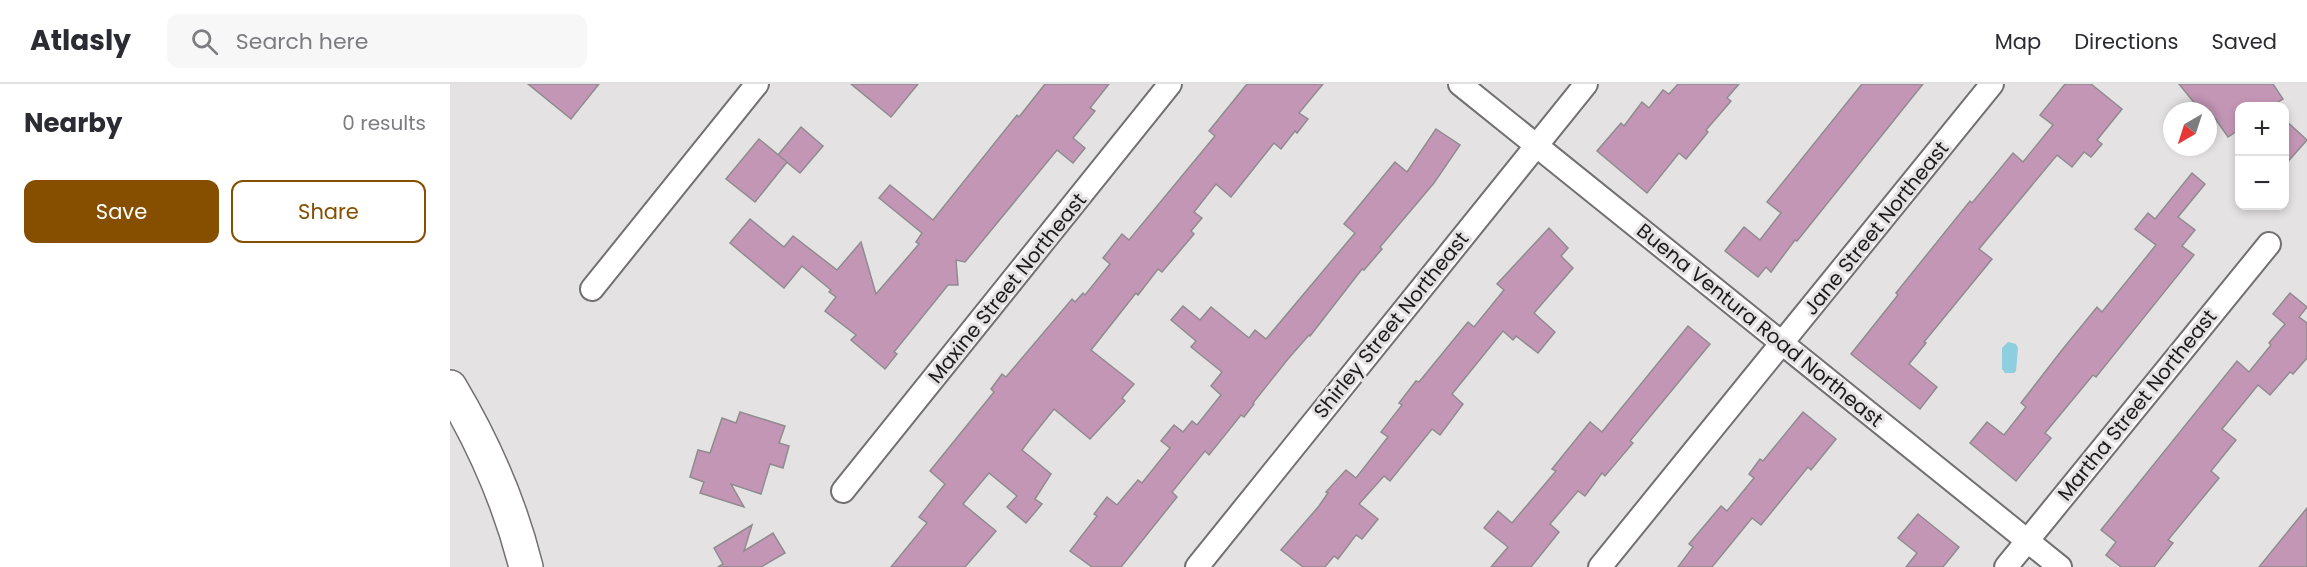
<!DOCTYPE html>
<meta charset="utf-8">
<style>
:root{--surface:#fff;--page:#f7f7f7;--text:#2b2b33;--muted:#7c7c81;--line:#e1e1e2;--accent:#864f00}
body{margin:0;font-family:Poppins,sans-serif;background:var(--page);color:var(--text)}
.controls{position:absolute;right:18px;top:18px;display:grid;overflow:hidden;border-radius:12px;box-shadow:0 3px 9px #0003}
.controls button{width:54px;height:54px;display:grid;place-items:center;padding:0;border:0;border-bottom:2px solid var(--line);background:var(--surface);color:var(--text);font:30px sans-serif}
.compass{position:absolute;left:1713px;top:18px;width:54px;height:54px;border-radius:50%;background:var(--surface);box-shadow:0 3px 9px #0003;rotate:219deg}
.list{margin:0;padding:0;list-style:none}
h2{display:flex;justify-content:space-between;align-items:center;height:78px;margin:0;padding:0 24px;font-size:26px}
h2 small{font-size:20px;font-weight:400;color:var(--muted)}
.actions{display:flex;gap:12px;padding:18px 24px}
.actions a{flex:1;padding:14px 0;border:2px solid var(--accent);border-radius:12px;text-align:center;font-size:21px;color:var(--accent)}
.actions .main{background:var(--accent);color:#fff}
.icon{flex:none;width:33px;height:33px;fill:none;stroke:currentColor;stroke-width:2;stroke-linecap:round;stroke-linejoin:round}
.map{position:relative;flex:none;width:1857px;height:483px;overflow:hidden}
header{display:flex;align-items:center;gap:36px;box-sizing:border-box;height:84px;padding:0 30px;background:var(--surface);border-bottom:2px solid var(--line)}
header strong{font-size:28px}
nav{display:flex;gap:33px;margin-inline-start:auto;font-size:21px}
.search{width:420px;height:54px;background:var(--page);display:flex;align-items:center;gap:15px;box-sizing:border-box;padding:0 21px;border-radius:12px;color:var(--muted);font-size:22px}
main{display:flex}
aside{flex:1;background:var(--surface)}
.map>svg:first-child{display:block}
</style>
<header>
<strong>Atlasly</strong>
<div class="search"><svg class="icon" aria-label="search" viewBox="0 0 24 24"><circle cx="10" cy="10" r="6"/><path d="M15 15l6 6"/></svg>Search here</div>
<nav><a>Map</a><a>Directions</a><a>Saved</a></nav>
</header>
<main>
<aside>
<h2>Nearby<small>0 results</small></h2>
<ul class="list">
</ul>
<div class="actions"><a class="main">Save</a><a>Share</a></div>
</aside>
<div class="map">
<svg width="1857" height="483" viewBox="0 0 1857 483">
<rect width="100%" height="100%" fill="#e5e2e4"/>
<!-- water -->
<polygon fill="#8dcedf" points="1558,258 1566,260 1568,264 1566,287 1564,289 1555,289 1552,285 1552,264"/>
<!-- building -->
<g fill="#c496b6" stroke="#8f8c8e" stroke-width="1.5">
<polygon points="78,0 149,0 121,35"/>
<polygon points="401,0 468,0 441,33"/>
<polygon points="595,0 659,0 640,24 645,27 623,54 635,64 623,79 607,66 515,178 506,176 508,201 498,201 444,268 447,270 435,285 401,256 406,251 375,227 386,213 379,208 381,206 352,182 334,204 280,159 300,135 334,163 343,152 387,186 411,158 426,210 469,160 466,158 472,149 429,114 440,101 483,136 567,31 569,33"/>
<polygon points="797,0 873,0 849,29 858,35 847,49 845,47 831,65 824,59 781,113 766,100 744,128 752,134 741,147 744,150 712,188 708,185 688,211 686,209 641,266 684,300 672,314 675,317 640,355 604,325 581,354 572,366 601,390 585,415 592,420 576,439 557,423 567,412 539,389 513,420 546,447 515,483 441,483 477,439 469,433 495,400 480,387 544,308 541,305 552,290 556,293 622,215 625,218 633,209 635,211 660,180 653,174 672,150 679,156 765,52 759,47"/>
<polygon points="1228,0 1289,0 1277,14 1281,17 1256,46 1258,48 1236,75 1229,69 1197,109 1147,67 1171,39 1174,42 1192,18 1199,24 1213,6 1219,10"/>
<polygon points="1412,0 1473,0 1347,157 1345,156 1321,188 1316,183 1308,193 1275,167 1294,143 1310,156 1331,129 1317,118"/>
<polygon points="1615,0 1641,0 1672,25 1647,56 1652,60 1641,73 1634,68 1622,83 1607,71 1529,165 1542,175 1474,258 1476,259 1459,280 1487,303 1470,325 1401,270 1448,211 1446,209 1520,117 1522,119 1563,69 1573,78 1603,41 1590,31"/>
<polygon points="1729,0 1823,0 1833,15 1822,22 1790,22 1790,45 1778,53 1762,30 1758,33 1758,27 1751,27"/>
<polygon points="1834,35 1857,56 1834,82"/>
<polygon points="351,43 373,62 350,89 328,71"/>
<polygon points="986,45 1010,61 984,99 930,163 932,165 914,186 912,185 860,252 859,251 838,275 803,319 804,320 794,333 791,331 759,371 755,367 722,408 727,413 671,483 642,483 620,467 647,432 644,430 657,413 667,421 688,396 692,399 720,364 711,357 724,341 733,348 742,337 747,341 771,311 761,302 772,288 741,263 746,257 721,236 733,222 750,236 761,223 799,254 805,246 816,255 905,149 894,140 945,78 957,88"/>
<polygon points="309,55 337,78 305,118 276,95"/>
<polygon points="1742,89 1755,100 1728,133 1745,146 1732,162 1744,171 1646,293 1643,291 1595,349 1601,354 1566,397 1520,359 1537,338 1554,351 1576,323 1571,319 1612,266 1647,223 1652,228 1706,161 1685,145 1698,129 1705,135"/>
<polygon points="1099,144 1118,164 1111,172 1123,184 1084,229 1105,248 1088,269 1066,252 1063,256 1053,247 1002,310 1013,320 990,351 982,345 940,397 934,392 909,420 928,435 912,455 906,451 888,475 884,472 875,483 853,483 831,466 869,422 878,409 876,408 896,386 906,394 938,353 931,348 952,321 949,319 966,297 969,298 1018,238 1024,243 1054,206 1047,200"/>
<polygon points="1840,209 1857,223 1849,233 1857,239 1857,274 1843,290 1840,288 1820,311 1808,301 1772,345 1786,356 1761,387 1769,394 1718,456 1723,459 1704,483 1671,483 1656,471 1666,458 1651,446 1787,277 1799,288 1821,261 1819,259 1835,240 1823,230"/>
<polygon points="1238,242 1260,260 1180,357 1183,359 1155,392 1152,389 1135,412 1128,407 1100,440 1109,448 1081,483 1041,483 1058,463 1034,444 1048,427 1062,439 1106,387 1102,385 1140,338 1152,348"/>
<polygon points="290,328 335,342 329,359 339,362 333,384 320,380 311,410 281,400 294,423 250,409 254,398 240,393 248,366 260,369 272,334 286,339"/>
<polygon points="1353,328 1386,355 1361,386 1358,383 1311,441 1302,434 1262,483 1228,483 1243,463 1239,460 1271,422 1277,427 1304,394 1299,390 1310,375 1313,377"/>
<polygon points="1857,424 1857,483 1809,483"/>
<polygon points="1468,430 1509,463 1493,483 1456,483 1467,469 1448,454"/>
<polygon points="302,441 294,467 323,449 335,469 311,483 268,483 273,480 264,464"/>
</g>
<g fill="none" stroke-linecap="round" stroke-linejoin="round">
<!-- minor casing -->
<g stroke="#727072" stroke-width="26">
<g id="minor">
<polyline points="1010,0 1610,483"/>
<polyline points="142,205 307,0"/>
<polyline points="393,407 720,0"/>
<polyline points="747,483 1136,0"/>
<polyline points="1150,483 1542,0"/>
<polyline points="1556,483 1819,160"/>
</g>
</g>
<!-- highway casing -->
<g stroke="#727072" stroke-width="36">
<path id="highway" d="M0 303C34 360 60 419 76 483"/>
</g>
<!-- minor -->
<use href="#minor" stroke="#fff" stroke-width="22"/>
<!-- highway -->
<use href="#highway" stroke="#fff" stroke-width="33"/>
</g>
<g text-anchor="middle" stroke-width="6" stroke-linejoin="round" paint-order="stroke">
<!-- street labels -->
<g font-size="20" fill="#1c1b1c" stroke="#e5e2e4">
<text transform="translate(1426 144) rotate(-51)" y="7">Jane Street Northeast</text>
<text transform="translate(557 204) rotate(-51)" y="7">Maxine Street Northeast</text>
<text transform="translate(941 241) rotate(-51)" y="7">Shirley Street Northeast</text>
<text transform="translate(1310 241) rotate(39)" y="7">Buena Ventura Road Northeast</text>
<text transform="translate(1687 321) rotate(-51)" y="7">Martha Street Northeast</text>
</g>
</g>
</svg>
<div class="controls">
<button>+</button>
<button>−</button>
</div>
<svg class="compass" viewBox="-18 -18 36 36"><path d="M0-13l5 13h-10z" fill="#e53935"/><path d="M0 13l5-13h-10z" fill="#7c7c81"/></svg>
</div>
</main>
